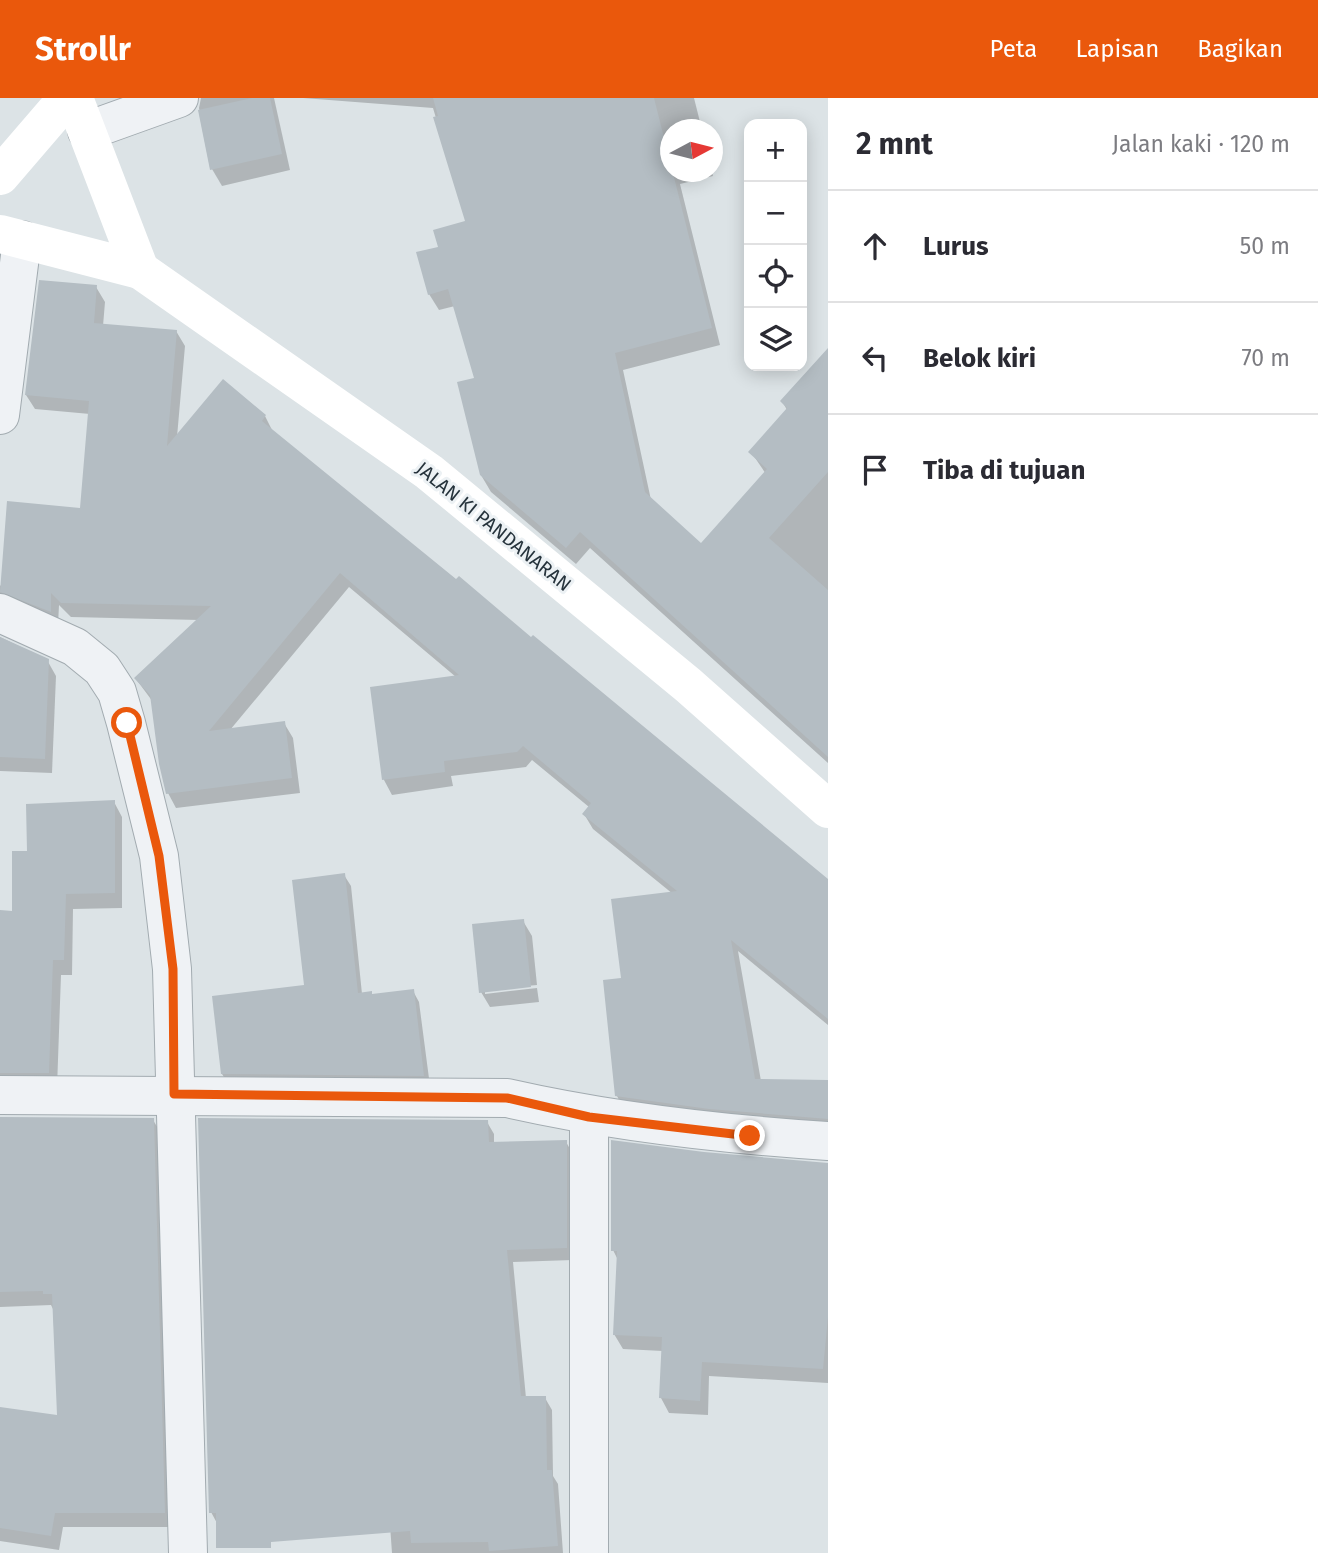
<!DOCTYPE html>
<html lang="id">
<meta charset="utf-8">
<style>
:root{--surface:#fff;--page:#f2f2f3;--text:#2b2b33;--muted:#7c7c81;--line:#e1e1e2;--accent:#ea580c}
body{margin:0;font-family:"Fira Sans",sans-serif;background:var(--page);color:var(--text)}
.controls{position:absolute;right:21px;top:21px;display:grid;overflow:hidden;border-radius:14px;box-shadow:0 4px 18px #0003}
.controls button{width:63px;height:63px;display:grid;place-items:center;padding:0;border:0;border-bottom:2px solid var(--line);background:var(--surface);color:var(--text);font:35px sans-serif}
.compass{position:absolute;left:660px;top:21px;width:63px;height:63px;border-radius:50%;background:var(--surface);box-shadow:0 4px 18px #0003;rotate:83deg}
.stop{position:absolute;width:21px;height:21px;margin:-16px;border:5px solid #ea580c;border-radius:50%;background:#fff}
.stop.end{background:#ea580c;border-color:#fff;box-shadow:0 2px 7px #0008}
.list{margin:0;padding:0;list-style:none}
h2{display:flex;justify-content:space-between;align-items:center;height:91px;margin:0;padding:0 28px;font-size:30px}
h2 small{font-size:23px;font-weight:400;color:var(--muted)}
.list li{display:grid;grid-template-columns:46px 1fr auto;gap:21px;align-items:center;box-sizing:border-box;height:112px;padding:0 28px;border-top:2px solid var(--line)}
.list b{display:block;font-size:26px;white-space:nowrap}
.list em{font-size:23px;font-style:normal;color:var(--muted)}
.icon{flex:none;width:38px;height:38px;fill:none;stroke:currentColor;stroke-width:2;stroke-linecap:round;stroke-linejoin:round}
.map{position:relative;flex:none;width:828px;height:1455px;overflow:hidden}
header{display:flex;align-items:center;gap:42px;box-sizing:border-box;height:98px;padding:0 35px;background:var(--accent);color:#fff}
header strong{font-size:33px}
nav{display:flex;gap:38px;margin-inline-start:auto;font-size:24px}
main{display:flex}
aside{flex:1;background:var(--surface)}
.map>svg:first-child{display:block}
</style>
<header>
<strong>Strollr</strong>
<nav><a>Peta</a><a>Lapisan</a><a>Bagikan</a></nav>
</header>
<main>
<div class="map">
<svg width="828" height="1455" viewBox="0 0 828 1455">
<rect width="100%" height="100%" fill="#dce3e6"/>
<!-- shadow -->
<g fill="#0003">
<polygon points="201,0 274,0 290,72 222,88 212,71 199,10"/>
<polygon points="303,0 694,0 702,32 670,32 670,74 712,74 713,78 680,86 720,247 623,272 651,402 701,448 766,376 751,354 787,312 782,303 828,291 828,665 590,450 576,466 491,394 481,377 476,282 455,208 439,212 429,196 440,150 467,124 433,10"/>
<polygon points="96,189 105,204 103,228 176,233 185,248 177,339 265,318 273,334 828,782 828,927 738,853 761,983 828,984 828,1035 625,1013 617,998 623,882 673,796 593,731 584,716 589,709 532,662 526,669 451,678 453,688 392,697 384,682 372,591 456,579 349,489 230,632 284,625 293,640 300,695 176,710 168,695 153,604 136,581 199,522 71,519 59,507 58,527 0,510 0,488 82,412 90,316 35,311 26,297"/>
<polygon points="0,539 47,562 56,578 52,675 0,673"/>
<polygon points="114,704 122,719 122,810 73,811 72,877 61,877 57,990 0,992 0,814 14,814 29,755"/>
<polygon points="344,777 351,788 362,896 373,898 413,893 419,904 430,988 229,987 222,976 306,888"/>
<polygon points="523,823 532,838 537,887 485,892 485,896 537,890 539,904 490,909 481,894"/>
<polygon points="0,1021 153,1022 162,1037 173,1429 63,1429 59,1452 0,1443 0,1310 59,1319 53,1211 51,1207 0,1209"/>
<polygon points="487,1024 494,1036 494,1046 566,1044 573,1056 573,1162 513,1164 526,1300 545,1300 552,1312 553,1378 558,1386 563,1455 392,1455 390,1427 218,1427 211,1414"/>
<polygon points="704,1056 828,1066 828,1285 709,1278 708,1317 669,1315 661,1300 663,1253 623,1251 614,1236 618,1162 613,1152"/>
</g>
<!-- building -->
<g fill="#b4bdc3">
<polygon points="252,0 270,0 282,56 210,72 198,12"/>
<polygon points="433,0 654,0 712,230 615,255 645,394 701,445 767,371 748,354 787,310 780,303 828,250 828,374 769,440 828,492 828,659 580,434 566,450 480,377 457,284 474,280 448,191 428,197 416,154 438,149 433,132 465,123 433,19 438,18"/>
<polygon points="39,182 97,187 94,225 177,232 167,348 223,281 266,317 262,323 456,481 459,478 531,539 533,537 828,781 828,921 731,842 755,981 828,982 828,1021 709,1011 615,998 603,882 621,880 611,801 677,793 582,716 591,705 523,648 517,654 444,663 445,674 382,682 370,589 459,577 340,475 209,633 285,623 292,680 166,696 159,666 150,597 134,580 211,508 61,505 51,495 51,514 0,494 7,403 80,410 89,303 25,297"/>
<polygon points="0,539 49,561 45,661 0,659"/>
<polygon points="115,702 115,795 66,796 64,862 53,862 49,975 0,975 0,812 12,813 12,753 27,753 26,706"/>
<polygon points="345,775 358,895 372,893 372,896 414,891 424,978 221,976 212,898 304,887 292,782"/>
<polygon points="524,821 531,889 479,895 472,826"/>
<polygon points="0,1019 154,1020 165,1415 55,1415 51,1438 0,1430 0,1309 57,1317 52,1196 43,1196 43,1193 0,1194"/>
<polygon points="198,1020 488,1022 489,1044 567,1042 567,1150 507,1152 521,1298 546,1298 547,1372 552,1372 558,1448 489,1453 488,1444 411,1445 410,1433 271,1444 271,1450 216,1450 216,1415 209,1415"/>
<polygon points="611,1042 704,1054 828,1065 828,1219 823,1271 702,1264 700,1303 659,1300 662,1239 613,1237 617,1153 611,1153"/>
</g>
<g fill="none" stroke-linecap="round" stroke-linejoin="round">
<!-- street casing -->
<g stroke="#a2abb0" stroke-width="40">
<g id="street">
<polyline points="87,33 179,0"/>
<polyline points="0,317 22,142"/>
<polyline points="0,515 75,549 102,571 117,594 126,625 159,758 172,871 188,1455"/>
<path d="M0 997 507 1000C613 1024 720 1036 828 1043"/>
<polyline points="589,1455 589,1019"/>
</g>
</g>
<!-- street -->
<use href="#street" stroke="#eff2f5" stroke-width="38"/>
<!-- secondary -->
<g stroke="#fff" stroke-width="38">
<polyline points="0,78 67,0"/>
<polyline points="0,136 140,172 74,0"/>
<polyline points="140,172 429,374 688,587 828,711"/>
</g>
</g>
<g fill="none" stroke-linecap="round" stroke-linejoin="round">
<!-- route -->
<polyline stroke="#ea580c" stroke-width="9" points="127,625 159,758 173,871 174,996 507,1000 589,1019 750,1038"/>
</g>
<g text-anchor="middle" stroke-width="6" stroke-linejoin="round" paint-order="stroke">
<!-- street labels -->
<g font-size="19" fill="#26333c" stroke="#ecf1f4">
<text transform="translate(494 428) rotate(39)" y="7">JALAN KI PANDANARAN</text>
</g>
</g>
</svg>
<div class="controls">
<button>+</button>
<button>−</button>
<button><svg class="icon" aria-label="locate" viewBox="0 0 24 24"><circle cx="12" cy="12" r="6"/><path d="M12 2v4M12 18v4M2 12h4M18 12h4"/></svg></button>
<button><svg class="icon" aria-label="layers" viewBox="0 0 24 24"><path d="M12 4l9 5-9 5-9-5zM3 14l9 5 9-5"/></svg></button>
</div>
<svg class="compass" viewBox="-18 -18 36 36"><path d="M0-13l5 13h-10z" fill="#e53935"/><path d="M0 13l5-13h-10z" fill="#7c7c81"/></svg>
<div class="stop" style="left:127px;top:625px"></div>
<div class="stop end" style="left:750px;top:1038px"></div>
</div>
<aside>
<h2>2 mnt<small>Jalan kaki · 120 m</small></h2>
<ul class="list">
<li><svg class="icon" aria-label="ahead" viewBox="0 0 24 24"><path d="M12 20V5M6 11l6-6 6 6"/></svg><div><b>Lurus</b></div><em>50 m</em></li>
<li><svg class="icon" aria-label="left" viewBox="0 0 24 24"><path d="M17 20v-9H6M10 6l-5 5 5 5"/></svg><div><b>Belok kiri</b></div><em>70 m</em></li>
<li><svg class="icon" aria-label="arrive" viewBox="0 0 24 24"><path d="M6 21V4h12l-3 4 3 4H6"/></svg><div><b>Tiba di tujuan</b></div></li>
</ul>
</aside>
</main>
